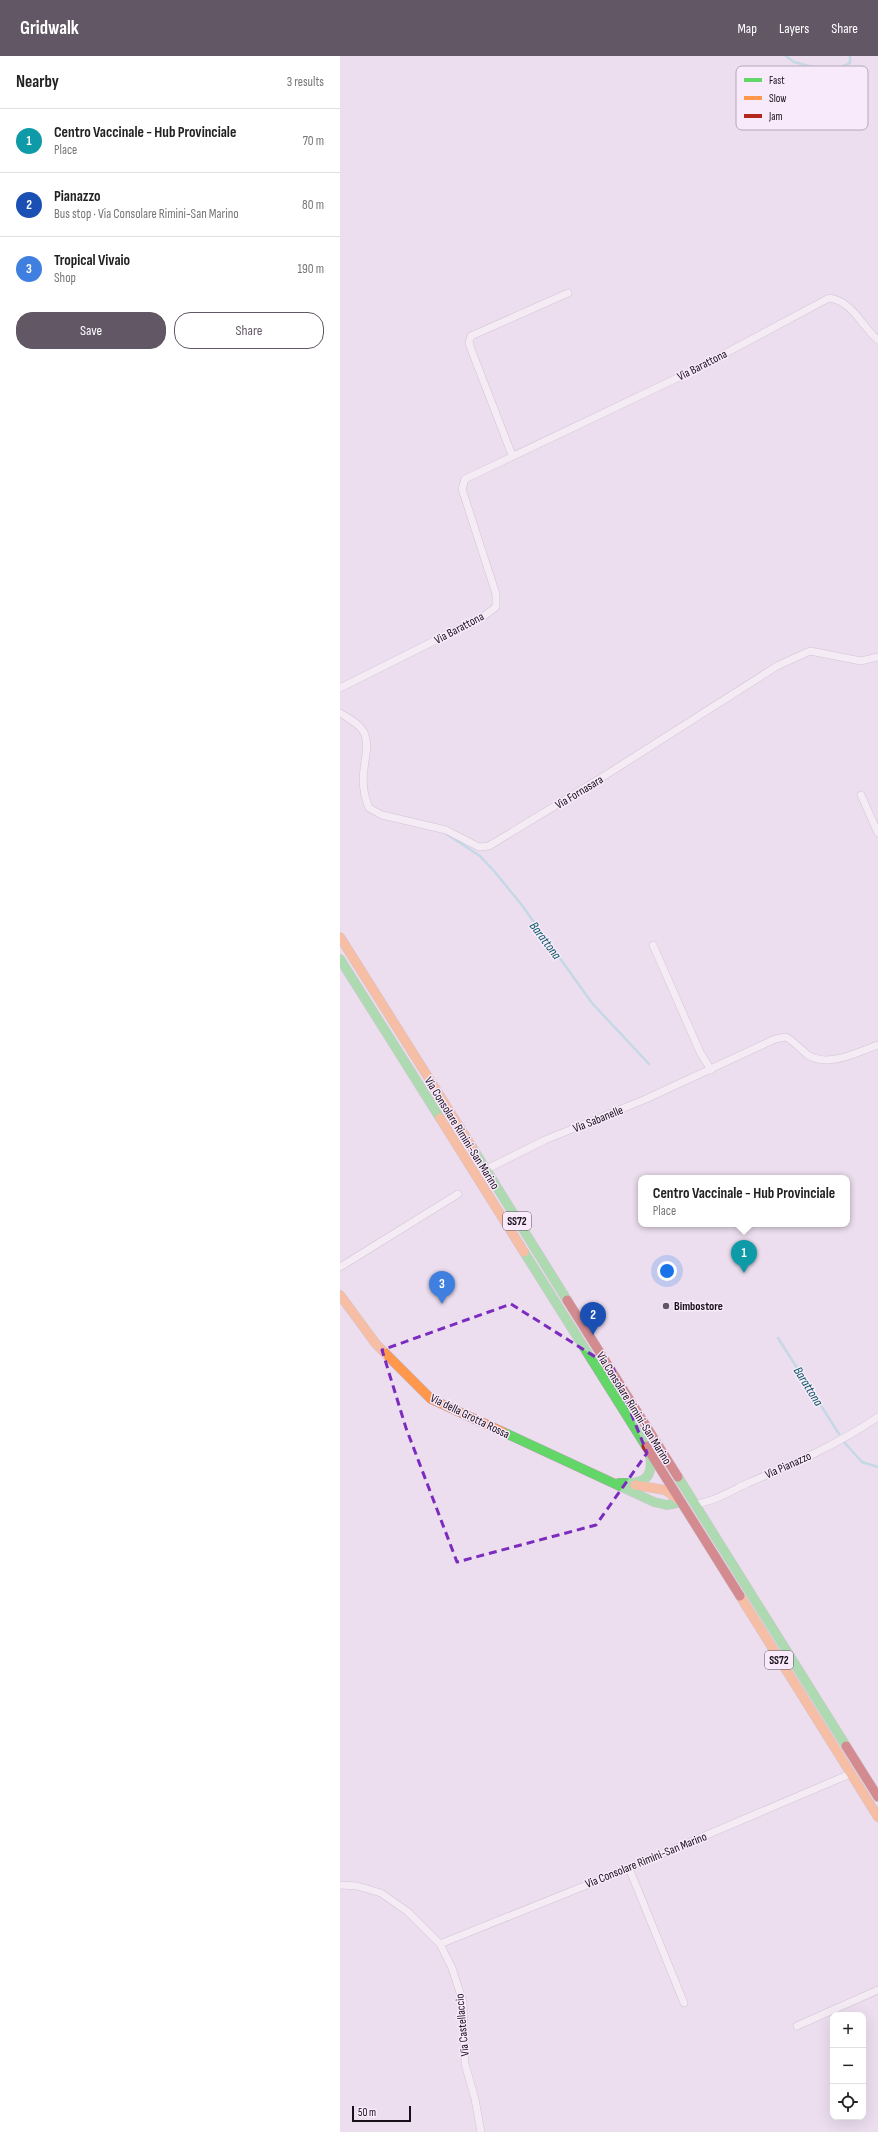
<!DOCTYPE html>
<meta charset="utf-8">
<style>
:root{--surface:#fff;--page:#f6f6f6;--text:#222;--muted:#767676;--line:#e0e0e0;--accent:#625765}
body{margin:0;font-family:"Sofia Sans Condensed",sans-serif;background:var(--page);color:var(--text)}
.controls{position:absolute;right:12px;bottom:12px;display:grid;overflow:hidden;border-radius:8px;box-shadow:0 4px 16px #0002}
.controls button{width:36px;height:36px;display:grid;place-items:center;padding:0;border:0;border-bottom:1px solid var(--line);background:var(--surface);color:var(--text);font:20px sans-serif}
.scale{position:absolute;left:12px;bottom:10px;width:59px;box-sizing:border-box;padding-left:4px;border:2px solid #180f1a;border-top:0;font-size:11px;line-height:14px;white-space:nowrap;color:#180f1a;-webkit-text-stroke:3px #f8e9fb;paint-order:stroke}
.you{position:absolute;left:327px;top:1215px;width:14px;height:14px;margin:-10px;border:3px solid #fff;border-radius:50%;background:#1a73e8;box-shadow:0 0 0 6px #1a73e833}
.badge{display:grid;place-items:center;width:26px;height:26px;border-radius:50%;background:var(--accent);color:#fff;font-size:13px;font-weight:700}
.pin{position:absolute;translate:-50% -33px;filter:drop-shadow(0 1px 2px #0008)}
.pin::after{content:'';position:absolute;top:21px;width:14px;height:12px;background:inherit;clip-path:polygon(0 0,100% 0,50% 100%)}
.popup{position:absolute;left:298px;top:1119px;width:212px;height:52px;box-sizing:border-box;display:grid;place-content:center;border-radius:8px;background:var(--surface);filter:drop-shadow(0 1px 3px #0005);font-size:13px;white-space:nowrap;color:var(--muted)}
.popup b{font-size:15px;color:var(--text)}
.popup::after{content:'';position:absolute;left:50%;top:100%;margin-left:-8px;border:8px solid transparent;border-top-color:var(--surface)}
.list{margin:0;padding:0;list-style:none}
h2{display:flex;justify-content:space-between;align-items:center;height:52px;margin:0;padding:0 16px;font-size:17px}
h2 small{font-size:13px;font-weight:400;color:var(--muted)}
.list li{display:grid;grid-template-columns:26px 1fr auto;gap:12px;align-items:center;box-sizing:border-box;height:64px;padding:0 16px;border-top:1px solid var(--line)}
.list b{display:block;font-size:15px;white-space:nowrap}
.list p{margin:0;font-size:13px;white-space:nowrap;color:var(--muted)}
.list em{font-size:13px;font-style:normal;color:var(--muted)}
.actions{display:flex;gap:8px;padding:12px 16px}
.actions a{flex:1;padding:9px 0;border:1px solid var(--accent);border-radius:16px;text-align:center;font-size:14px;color:var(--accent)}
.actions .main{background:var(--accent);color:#fff}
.icon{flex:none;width:22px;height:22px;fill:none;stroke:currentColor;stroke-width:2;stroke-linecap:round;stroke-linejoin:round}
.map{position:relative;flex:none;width:538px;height:2076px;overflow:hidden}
header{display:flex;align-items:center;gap:24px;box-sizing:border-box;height:56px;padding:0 20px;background:var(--accent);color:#fff}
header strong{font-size:19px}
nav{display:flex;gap:22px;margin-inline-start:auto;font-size:14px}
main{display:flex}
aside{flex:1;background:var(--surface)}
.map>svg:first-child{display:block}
</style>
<header>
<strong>Gridwalk</strong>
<nav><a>Map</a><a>Layers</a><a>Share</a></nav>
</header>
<main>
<aside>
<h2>Nearby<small>3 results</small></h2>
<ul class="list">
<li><span class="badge" style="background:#0f9aa8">1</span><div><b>Centro Vaccinale - Hub Provinciale</b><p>Place</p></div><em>70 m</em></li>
<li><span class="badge" style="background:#1a4fb4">2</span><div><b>Pianazzo</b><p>Bus stop · Via Consolare Rimini-San Marino</p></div><em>80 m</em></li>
<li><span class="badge" style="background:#3f7fe0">3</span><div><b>Tropical Vivaio</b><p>Shop</p></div><em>190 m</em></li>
</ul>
<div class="actions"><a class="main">Save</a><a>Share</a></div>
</aside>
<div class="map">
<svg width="538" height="2076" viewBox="0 0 538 2076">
<rect width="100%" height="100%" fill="#ecdeef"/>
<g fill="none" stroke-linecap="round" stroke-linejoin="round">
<!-- stream -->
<g stroke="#94d0dc" stroke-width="2.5">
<polyline points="446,0 454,6 491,16 510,7 510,0"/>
<polyline points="105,777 140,800 154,815 181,848 252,947 309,1008"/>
<polyline points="438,1282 499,1378"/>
<polyline points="504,1386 522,1406 538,1411"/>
</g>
<!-- street casing -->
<g stroke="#b0a5b2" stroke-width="8">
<g id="street">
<polyline points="172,399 131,293 129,286 131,280 228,237"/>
<path d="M0 632 144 560 156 551V538L122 433 125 423 356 313 489 242C513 245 521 270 538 284"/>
<path d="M0 657C8 662 22 669 25 679 29 690 25 702 24 713 22 726 24 740 29 752L42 759 106 774 139 791 149 790 269 717 437 610 470 595 521 605 538 601"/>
<polyline points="521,739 538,777"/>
<polyline points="313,889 360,996 371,1014"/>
<path d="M145 1114 205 1084 306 1043 435 983 446 981C455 986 460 993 468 999 488 1012 517 996 538 989"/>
<polyline points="0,1211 118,1138"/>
<path d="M354 1448C373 1446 391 1435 408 1427 453 1408 497 1389 538 1361"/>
<polyline points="289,1812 344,1947"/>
<polyline points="0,1829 17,1830 41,1837 68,1856 100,1888 112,1912 123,1946 125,2008 135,2043 141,2076"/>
<polyline points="100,1888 289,1812 510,1718"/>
<polyline points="457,1970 538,1934"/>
</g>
</g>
<!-- fast casing -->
<g stroke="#b0a5b2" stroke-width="10">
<g id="fast">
<polyline points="0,903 100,1062"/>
<polyline points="132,1091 227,1244"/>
<polyline points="184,1196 306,1390"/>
<polyline points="163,1376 314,1446 327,1449 341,1446"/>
<polyline points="338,1421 506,1690"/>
<path d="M279 1427C303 1428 314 1424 310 1398"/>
</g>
</g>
<!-- slow casing -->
<g stroke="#b0a5b2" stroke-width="10">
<g id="slow">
<polyline points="0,881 132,1091"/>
<polyline points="100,1062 184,1196"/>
<polyline points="0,1239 36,1288 91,1343 163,1376"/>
<polyline points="295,1429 325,1434 338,1443"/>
<polyline points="400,1540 538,1761"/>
</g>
</g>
<!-- jam casing -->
<g stroke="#b0a5b2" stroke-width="10">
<g id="jam">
<polyline points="227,1244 338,1421"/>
<polyline points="306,1390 400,1540"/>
<polyline points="506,1690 538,1741"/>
</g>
</g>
<!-- street -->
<use href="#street" stroke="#fcfafd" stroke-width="7"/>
<!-- fast -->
<use href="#fast" stroke="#63d668" stroke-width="9"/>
<!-- slow -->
<use href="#slow" stroke="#ff974d" stroke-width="9"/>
<!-- jam -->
<use href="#jam" stroke="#b3261e" stroke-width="9"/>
</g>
<!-- marked area -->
<path d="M0 0H538V2076H0ZM171 1248 273 1312 307 1397 256 1469 117 1506 66 1372 42 1294Z" fill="#ecdeef" fill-opacity=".55" fill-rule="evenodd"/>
<path fill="none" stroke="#7b2cbf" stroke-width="3" stroke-dasharray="8 5" stroke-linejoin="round" d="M171 1248 273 1312 307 1397 256 1469 117 1506 66 1372 42 1294Z"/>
<!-- markers -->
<circle fill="#625765" stroke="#f8e9fb" stroke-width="1.5" cx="326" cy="1250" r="4"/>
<g text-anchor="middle" stroke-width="3" stroke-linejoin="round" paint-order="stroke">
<!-- shield labels -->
<g fill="#f8e9fb" stroke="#5b505e" stroke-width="1">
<rect x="163" y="1156" width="28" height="18" rx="3"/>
<rect x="425" y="1595" width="28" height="18" rx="3"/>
</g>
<g font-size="11" font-weight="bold" fill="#180f1a">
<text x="177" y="1169">SS72</text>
<text x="439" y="1608">SS72</text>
</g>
<!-- street labels -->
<g font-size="12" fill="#180f1a" stroke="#f8e9fb">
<text transform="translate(362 309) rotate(-27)" y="4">Via Barattona</text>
<text transform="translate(119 572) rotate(-28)" y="4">Via Barattona</text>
<text transform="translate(239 736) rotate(-31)" y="4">Via Fornasara</text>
<text transform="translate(258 1063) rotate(-22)" y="4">Via Sabanelle</text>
<text transform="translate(122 1077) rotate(58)" y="4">Via Consolare Rimini-San Marino</text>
<text transform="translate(294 1352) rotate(58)" y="4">Via Consolare Rimini-San Marino</text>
<text transform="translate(130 1360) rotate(26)" y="4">Via della Grotta Rossa</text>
<text transform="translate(448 1409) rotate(-24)" y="4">Via Pianazzo</text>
<text transform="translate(306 1804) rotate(-22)" y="4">Via Consolare Rimini-San Marino</text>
<text transform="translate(122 1969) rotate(-95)" y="4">Via Castellaccio</text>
</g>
<!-- poi labels -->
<g font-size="12" font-weight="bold" fill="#180f1a" stroke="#f8e9fb" text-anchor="start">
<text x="334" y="1254">Bimbostore</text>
</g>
<!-- water labels -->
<g font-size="13" font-style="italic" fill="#065961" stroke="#f8e9fb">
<text transform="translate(206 884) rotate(53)" y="5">Barattona</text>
<text transform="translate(469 1330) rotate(58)" y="5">Barattona</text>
</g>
</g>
<!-- legend -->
<rect x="396" y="10" width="132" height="64" rx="6" fill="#f8e9fb" stroke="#b5a8b8" stroke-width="1"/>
<rect x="404" y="22" width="18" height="4" fill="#63d668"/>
<rect x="404" y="40" width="18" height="4" fill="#ff974d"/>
<rect x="404" y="58" width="18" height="4" fill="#b3261e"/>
<g font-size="11" fill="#180f1a">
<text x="429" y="28">Fast</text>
<text x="429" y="46">Slow</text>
<text x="429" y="64">Jam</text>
</g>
</svg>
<div class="controls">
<button>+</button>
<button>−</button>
<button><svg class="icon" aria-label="locate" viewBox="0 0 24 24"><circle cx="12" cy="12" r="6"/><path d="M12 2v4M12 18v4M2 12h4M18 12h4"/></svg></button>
</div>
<div class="scale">50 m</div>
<div class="you"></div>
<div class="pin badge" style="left:404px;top:1217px;background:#0f9aa8">1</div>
<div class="popup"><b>Centro Vaccinale - Hub Provinciale</b>Place</div>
<div class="pin badge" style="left:253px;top:1279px;background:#1a4fb4">2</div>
<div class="pin badge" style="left:102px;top:1248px;background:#3f7fe0">3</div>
</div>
</main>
